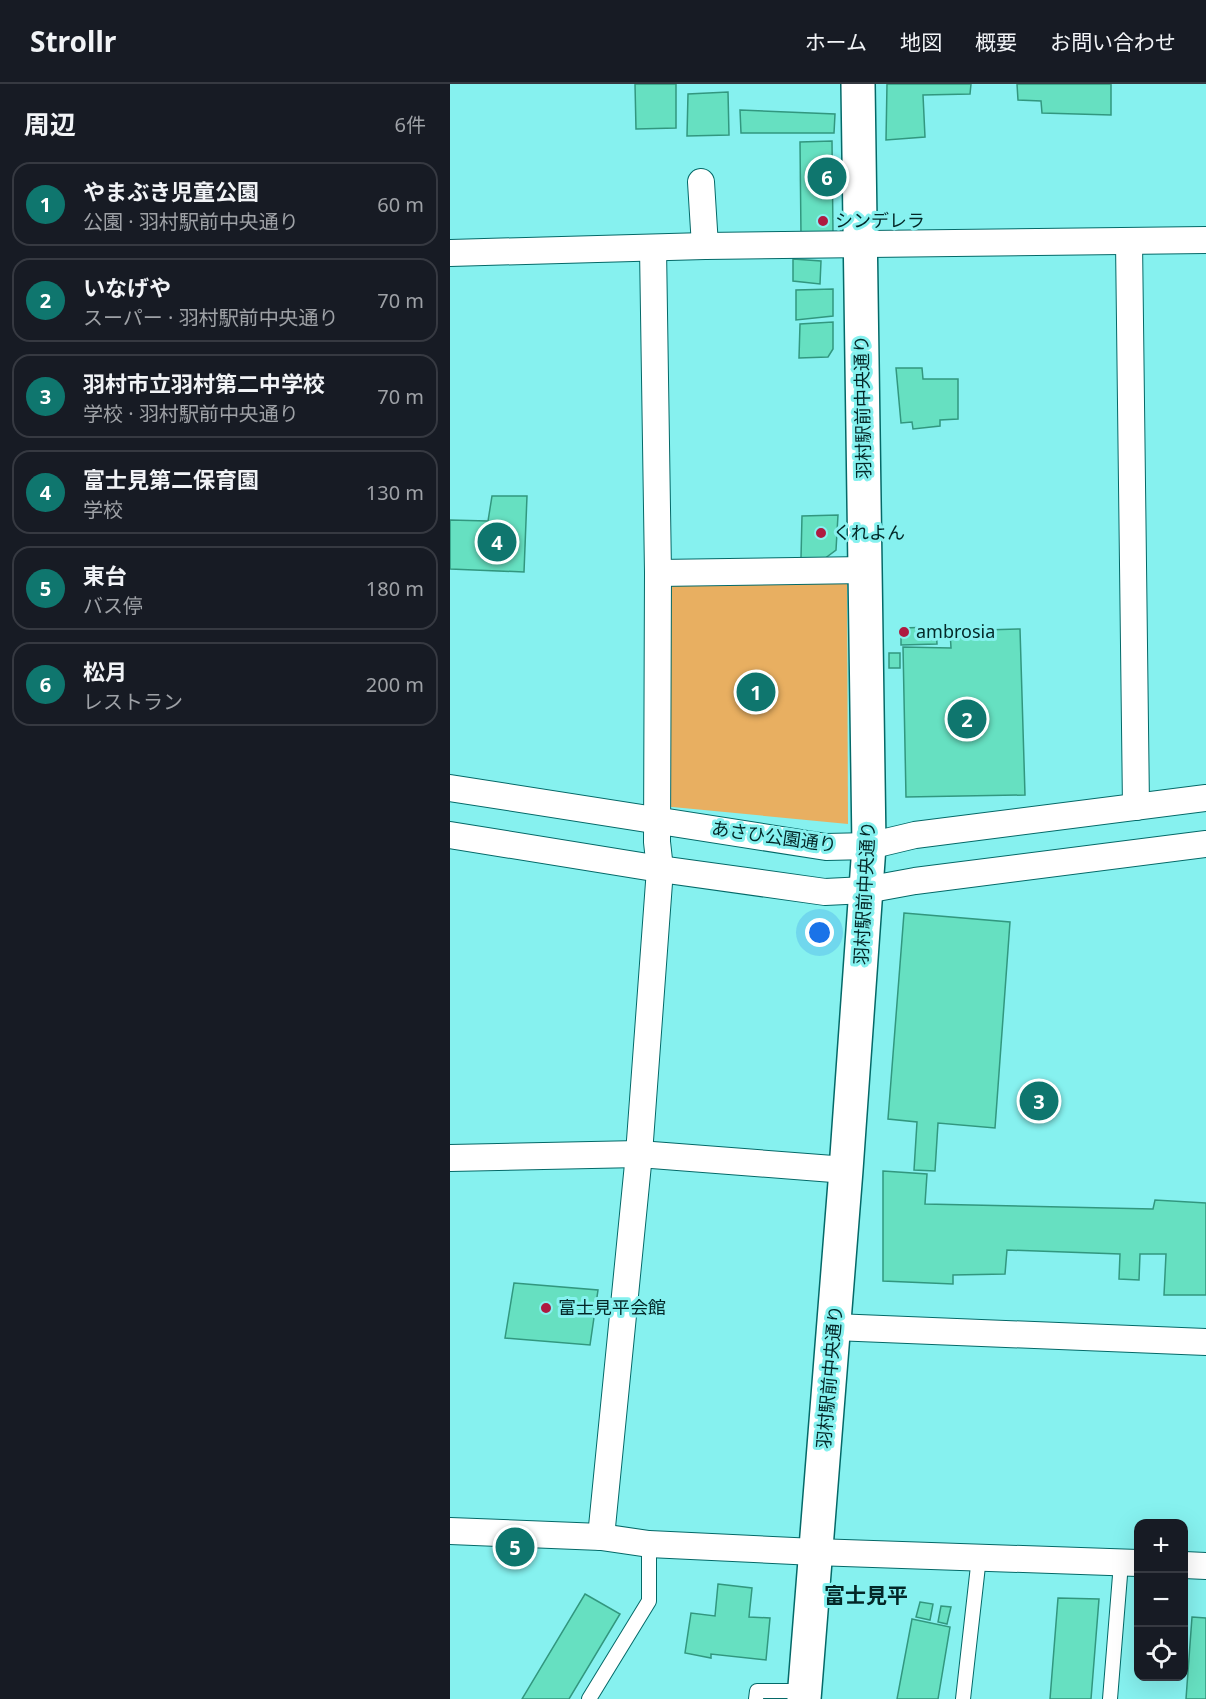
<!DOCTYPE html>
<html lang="ja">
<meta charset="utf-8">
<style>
:root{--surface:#171b24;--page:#242831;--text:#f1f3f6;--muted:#9ea1a6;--line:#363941;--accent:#0f766e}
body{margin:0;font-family:"Noto Sans","Noto Sans JP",sans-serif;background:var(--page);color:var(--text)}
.controls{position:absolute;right:18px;bottom:18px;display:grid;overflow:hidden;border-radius:12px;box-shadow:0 6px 24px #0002}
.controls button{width:54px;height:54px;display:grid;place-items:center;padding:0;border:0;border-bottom:2px solid var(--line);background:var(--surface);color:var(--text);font:30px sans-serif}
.you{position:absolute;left:370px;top:849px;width:21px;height:21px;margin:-15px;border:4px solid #fff;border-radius:50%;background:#1a73e8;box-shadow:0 0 0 9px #1a73e833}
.badge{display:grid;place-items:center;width:39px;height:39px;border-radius:50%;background:var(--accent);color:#fff;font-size:20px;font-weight:700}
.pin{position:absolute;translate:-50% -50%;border:3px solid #fff;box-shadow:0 2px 6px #0006}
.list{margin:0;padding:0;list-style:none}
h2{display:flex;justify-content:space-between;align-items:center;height:78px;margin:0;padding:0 24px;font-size:26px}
h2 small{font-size:20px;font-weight:400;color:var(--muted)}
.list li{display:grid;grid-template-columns:39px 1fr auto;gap:18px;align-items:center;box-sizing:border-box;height:84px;margin:0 12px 12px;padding:0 12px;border:2px solid var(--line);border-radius:18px}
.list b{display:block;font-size:22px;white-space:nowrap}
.list p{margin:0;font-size:20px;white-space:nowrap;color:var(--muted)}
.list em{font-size:20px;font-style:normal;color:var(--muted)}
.icon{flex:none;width:33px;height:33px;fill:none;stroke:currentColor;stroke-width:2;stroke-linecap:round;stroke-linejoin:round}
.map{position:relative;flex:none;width:756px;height:1615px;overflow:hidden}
header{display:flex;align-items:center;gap:36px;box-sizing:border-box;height:84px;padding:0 30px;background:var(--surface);border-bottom:2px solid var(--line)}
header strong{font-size:28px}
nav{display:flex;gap:33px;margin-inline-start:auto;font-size:21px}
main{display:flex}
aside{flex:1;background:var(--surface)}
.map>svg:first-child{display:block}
</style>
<header>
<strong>Strollr</strong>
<nav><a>ホーム</a><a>地図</a><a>概要</a><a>お問い合わせ</a></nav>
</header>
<main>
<aside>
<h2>周辺<small>6件</small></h2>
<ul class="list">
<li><span class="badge">1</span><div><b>やまぶき児童公園</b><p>公園 · 羽村駅前中央通り</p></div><em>60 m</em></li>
<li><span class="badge">2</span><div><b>いなげや</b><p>スーパー · 羽村駅前中央通り</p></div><em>70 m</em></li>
<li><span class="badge">3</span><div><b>羽村市立羽村第二中学校</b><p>学校 · 羽村駅前中央通り</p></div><em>70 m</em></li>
<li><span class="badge">4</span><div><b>富士見第二保育園</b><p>学校</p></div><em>130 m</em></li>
<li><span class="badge">5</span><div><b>東台</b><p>バス停</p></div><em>180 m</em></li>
<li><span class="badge">6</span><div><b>松月</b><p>レストラン</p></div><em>200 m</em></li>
</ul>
</aside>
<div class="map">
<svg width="756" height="1615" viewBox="0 0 756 1615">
<rect width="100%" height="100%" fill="#86f1ef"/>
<!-- green -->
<polygon fill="#e8af61" points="397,493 398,740 212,722 218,495"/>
<!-- building -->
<g fill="#66e0c1" stroke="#32977f" stroke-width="1.5">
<polygon points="185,0 226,0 226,44 186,45"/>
<polygon points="437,0 521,0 520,10 473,11 475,53 436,56"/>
<polygon points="567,0 661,0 661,31 592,29 591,17 568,16"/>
<polygon points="278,8 279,51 237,52 238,10"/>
<polygon points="290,26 385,30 384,49 291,49"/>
<polygon points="382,57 383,150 351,152 350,58"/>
<polygon points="343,175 371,177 370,200 343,197"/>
<polygon points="383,205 383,232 346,236 346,206"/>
<polygon points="383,238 383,265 378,273 349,274 350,240"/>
<polygon points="446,284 472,284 473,295 508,295 508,335 490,336 490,342 463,345 462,338 451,339"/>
<polygon points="42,412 77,412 74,488 0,485 0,436 38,437"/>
<polygon points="388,431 386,466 374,475 351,474 352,432"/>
<polygon points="486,543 487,560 451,561 451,544"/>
<polygon points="570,545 575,711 456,713 453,563 501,564 500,547"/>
<rect x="439" y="569" width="11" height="15"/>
<polygon points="454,829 560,838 545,1044 488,1039 485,1087 464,1086 467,1038 438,1035"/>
<polygon points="433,1087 477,1090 475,1120 703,1125 705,1116 756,1119 756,1211 714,1211 716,1170 690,1170 689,1196 669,1195 670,1170 557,1166 555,1190 503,1191 503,1200 433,1197"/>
<polygon points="64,1199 148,1206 140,1261 55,1254"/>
<polygon points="268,1500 302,1504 299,1533 320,1534 316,1576 261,1570 261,1574 235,1569 241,1529 265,1532"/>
<polygon points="135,1510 170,1530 119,1615 72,1615"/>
<polygon points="608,1514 649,1515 641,1615 600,1615"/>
<polygon points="470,1518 483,1520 480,1536 466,1533"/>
<polygon points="491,1522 501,1523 497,1540 488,1538"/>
<polygon points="742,1533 756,1534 756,1615 736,1615"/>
<polygon points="462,1535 500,1543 488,1615 447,1615"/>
</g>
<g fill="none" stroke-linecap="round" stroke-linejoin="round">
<!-- service casing -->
<g stroke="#046968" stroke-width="16">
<g id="service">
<polyline points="139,1615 199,1517 199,1460"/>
<polyline points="306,1615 307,1607 354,1607"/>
<polyline points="513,1615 529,1473"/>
<polyline points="660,1615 671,1479"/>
</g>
</g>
<!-- minor casing -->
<g stroke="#046968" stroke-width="28">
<g id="minor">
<polyline points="251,98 255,162"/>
<polyline points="679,157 686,723"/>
<polyline points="0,169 255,162 756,156"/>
<polyline points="208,489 416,486"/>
<polyline points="0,704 376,763 419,762 465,751 756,714"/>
<polyline points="0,751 210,785 375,808 416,806 465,797 756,760"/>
<polyline points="0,1074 189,1070 396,1086"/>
<polyline points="384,1243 756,1258"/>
<polyline points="0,1447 151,1453 199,1460 365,1468 688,1479"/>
<polyline points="151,1453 189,1070 210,785 207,758 208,489 203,164"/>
<polyline points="734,1481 756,1482"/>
</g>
</g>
<!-- tertiary casing -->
<g stroke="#046968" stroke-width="36">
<polyline id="tertiary" points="354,1615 396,1086 419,762 408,0"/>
</g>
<!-- service -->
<use href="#service" stroke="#fff" stroke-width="14"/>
<!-- minor -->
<use href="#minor" stroke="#fff" stroke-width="26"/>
<!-- tertiary -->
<use href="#tertiary" stroke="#fff" stroke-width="33"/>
</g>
<!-- markers -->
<g fill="#ae1a41" stroke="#86f1ef" stroke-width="2">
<circle cx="373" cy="137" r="6"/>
<circle cx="371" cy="449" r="6"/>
<circle cx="454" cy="548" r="6"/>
<circle cx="96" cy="1224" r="6"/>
</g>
<g text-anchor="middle" stroke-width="6" stroke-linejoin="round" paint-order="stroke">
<!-- poi labels -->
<g font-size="18" fill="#032727" stroke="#86f1ef" text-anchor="start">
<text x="385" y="143">シンデレラ</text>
<text x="383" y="455">くれよん</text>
<text x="466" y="554">ambrosia</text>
<text x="108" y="1230">富士見平会館</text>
</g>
<!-- street labels -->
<g font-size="18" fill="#032727" stroke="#86f1ef">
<text transform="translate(413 323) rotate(-91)" y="6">羽村駅前中央通り</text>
<text transform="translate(324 753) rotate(8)" y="6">あさひ公園通り</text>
<text transform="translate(415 809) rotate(-87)" y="6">羽村駅前中央通り</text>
<text transform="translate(380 1293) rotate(-85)" y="6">羽村駅前中央通り</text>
</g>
<!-- quarter labels -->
<g font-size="21" font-weight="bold" fill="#032727" stroke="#86f1ef">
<text x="416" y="1519">富士見平</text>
</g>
</g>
</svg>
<div class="controls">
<button>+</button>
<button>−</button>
<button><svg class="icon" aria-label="locate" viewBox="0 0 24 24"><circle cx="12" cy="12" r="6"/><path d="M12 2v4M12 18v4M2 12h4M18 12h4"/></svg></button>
</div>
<div class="you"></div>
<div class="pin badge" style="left:306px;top:608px">1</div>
<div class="pin badge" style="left:517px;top:635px">2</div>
<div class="pin badge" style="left:589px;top:1017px">3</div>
<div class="pin badge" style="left:47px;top:458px">4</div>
<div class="pin badge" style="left:65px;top:1463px">5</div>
<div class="pin badge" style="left:377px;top:93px">6</div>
</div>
</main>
